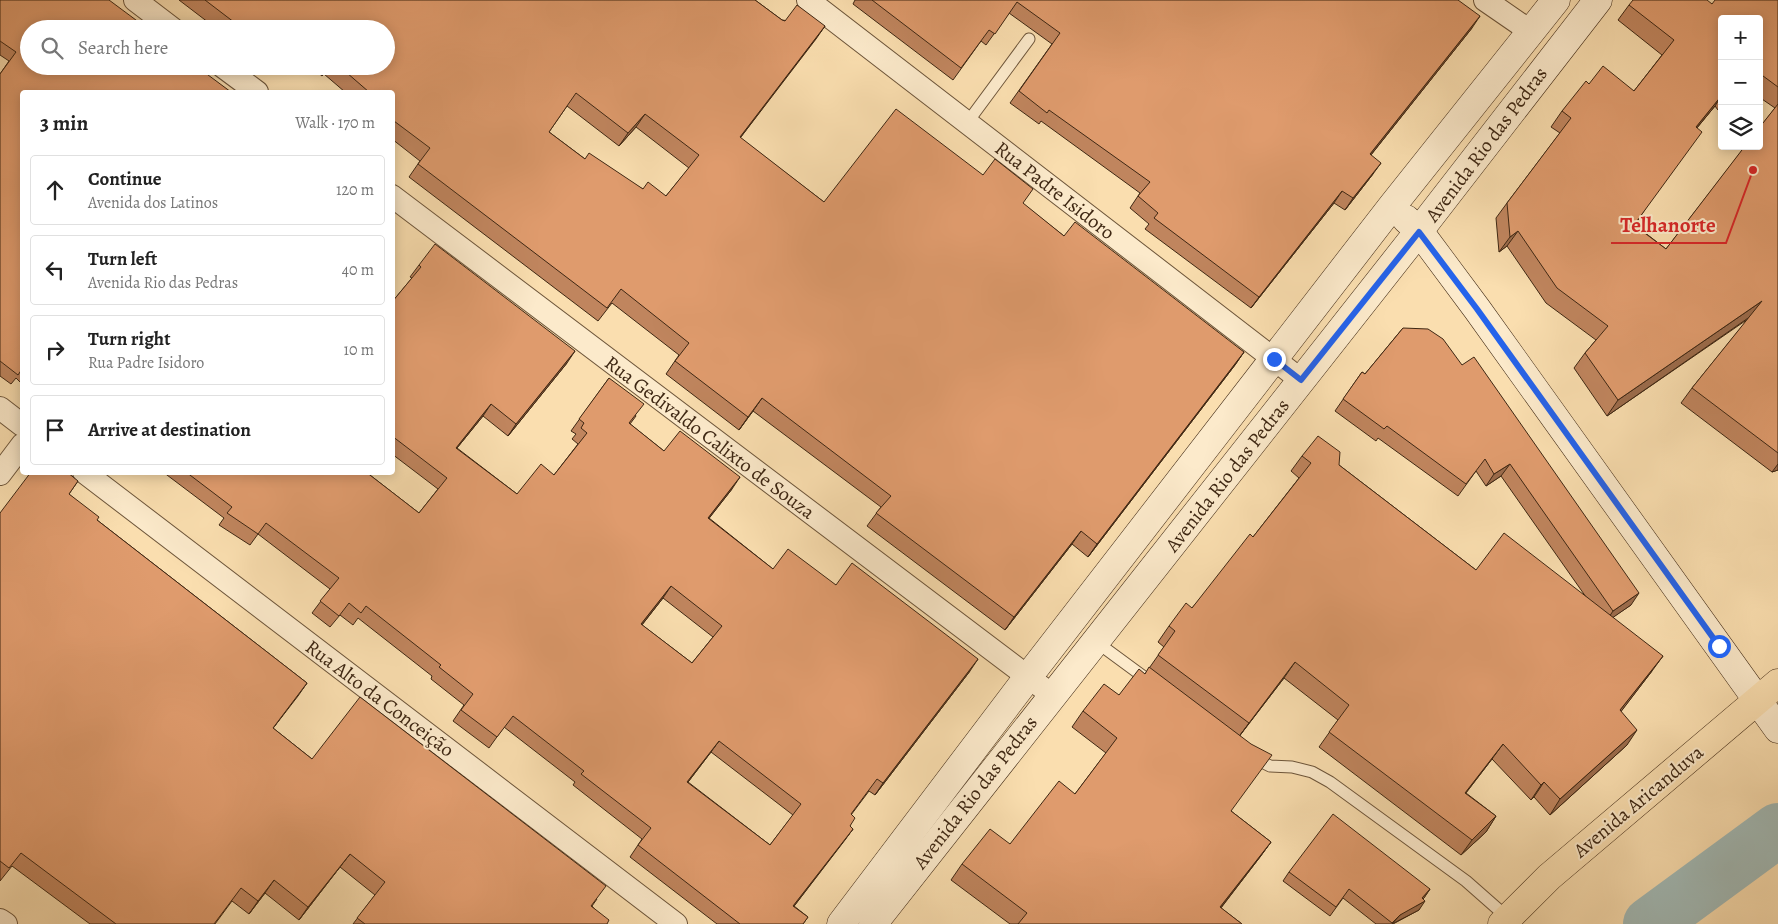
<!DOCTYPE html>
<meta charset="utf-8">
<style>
:root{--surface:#fff;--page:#f2f2f2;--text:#222;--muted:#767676;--line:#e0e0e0}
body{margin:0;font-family:Alegreya,serif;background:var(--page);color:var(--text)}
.controls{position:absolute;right:15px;top:15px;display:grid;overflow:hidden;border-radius:5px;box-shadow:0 2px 12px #0003}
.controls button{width:45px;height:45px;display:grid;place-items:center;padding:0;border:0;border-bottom:1px solid var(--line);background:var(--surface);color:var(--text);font:25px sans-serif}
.stop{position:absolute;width:15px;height:15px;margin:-11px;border:4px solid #2563eb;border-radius:50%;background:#fff}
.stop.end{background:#2563eb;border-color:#fff;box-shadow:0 1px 5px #0008}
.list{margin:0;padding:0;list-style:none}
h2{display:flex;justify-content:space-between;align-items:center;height:65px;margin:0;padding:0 20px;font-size:21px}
h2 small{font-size:16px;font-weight:400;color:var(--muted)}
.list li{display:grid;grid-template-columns:32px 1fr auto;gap:15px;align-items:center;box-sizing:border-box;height:70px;margin:0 10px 10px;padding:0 10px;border:1px solid var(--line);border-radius:5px}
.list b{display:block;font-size:19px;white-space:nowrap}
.list p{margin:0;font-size:16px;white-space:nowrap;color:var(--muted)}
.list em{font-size:16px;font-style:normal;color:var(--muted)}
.icon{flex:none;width:28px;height:28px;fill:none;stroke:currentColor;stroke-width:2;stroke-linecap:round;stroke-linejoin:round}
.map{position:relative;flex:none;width:1778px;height:924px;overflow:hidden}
.search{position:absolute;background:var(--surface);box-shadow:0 2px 12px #0003;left:20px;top:20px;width:375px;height:55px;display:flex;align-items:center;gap:12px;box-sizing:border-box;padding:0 18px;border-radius:28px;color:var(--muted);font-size:19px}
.panel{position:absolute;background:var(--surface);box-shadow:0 2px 12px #0003;left:20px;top:90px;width:375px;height:385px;border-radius:5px}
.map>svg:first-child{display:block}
</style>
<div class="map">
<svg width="1778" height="924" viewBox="0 0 1778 924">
<rect width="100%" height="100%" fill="#fadeaf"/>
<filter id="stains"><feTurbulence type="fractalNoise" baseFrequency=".004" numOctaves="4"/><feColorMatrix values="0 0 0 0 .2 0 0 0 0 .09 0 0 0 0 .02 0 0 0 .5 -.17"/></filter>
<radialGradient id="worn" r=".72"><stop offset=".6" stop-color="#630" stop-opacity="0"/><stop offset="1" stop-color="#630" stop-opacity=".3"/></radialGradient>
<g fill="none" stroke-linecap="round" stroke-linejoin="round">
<!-- river -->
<polyline stroke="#a2bab6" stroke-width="54" points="1650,924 1778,830"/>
<!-- lane casing -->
<g stroke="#6d553a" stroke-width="13">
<g id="lane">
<polyline points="967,123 1029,39"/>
<polyline points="1095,641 1148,680"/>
<polyline points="1254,758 1270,766 1292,767 1312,772 1330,782 1466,881 1508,918"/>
</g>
</g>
<!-- street casing -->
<g stroke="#6d553a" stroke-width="24">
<g id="street">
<polyline points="135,0 173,29"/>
<polyline points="808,0 1301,380"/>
<polyline points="1485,0 1530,31"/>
<polyline points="222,66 257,92"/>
<polyline points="392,196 1052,695"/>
<polyline points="0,408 22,425"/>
<polyline points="84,472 676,924"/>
<polyline points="0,474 22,445"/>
<polyline points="0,920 6,924"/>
</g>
</g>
<!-- secondary casing -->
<g stroke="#3e2713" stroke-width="29">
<g id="secondary">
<polyline points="1406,219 1419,231 1477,309 1778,729"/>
<polyline points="841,924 1028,677 1392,206 1556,0"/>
<polyline points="873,924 1419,231 1598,0"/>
</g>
</g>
<!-- highway casing -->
<g stroke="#3e2713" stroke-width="29">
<polyline id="highway" points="1502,924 1549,877 1778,683"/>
</g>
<!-- lane -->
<use href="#lane" stroke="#fceacb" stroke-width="11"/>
<!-- street -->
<use href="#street" stroke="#fceacb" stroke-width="22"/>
<!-- secondary -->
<use href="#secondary" stroke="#fceacb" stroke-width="28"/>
<!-- highway -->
<use href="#highway" stroke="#fadeaf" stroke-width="28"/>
</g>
<!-- wall -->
<g fill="#c0855e" stroke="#3e2713" fill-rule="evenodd">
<polygon points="0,0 29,29 167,71 231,92 22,92 22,384 16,378 11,384 0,376 0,74 9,61 0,55"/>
<path d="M179 0H755L782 20 825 26 740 138 824 202 983 175 1023 204 1064 236 1244 352 1235 365 1088 557 1072 544 1005 630 867 526 881 507 753 411 739 430 666 374 679 355 612 303 598 321 409 177 420 161 392 139V92H345L324 74 322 76 310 66H386V29H217ZM567 106 619 146 636 127 689 168 666 196 643 189 585 159 549 132Z"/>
<polygon points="855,0 1458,0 1472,28 1371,155 1373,174 1345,210 1334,203 1251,308 1145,229 1149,224 1130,208 1140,193 1041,121 1039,124 1010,103 1052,44 1009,13 986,45 981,41 953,80 853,4"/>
<path d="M1778 0V470L1772 472 1681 403 1692 388 1748 319 1607 416 1574 368 1585 353 1596 340 1546 303 1507 246 1499 252 1496 218 1507 203 1560 133 1551 127 1562 111 1589 84 1634 91 1662 55 1618 20 1629 5 1712 4ZM1722 19H1759V97L1775 108 1666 249 1635 225 1697 128 1715 106 1718 110 1722 105Z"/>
<path d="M419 265 567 363 508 436 483 416 457 448 517 494 554 475 578 444 572 439 576 434 571 431 609 378 636 416 630 424 664 451 732 489 709 518 773 569 836 585 970 671 875 795 869 791 851 815 850 826 853 829 794 906 808 917 803 924H717L630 857 642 839 573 785 575 782 504 727 489 748 453 721 464 705 431 679 432 676 358 618 353 625 340 615 330 627 312 613 330 589 258 534 250 545 219 525 224 518 163 472H366L419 513 438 489 392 454V302L412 278 410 277ZM663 598 713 637 692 663 642 625ZM711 752 793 815 770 845 688 782Z"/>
<polygon points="1403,328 1631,605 1613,617 1652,671 1621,711 1627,745 1550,815 1534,797 1531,800 1492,759 1466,793 1496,816 1486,832 1461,855 1319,747 1338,720 1284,678 1240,735 1231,811 1271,842 1260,857 1221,908 1242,924 1010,924 951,880 962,864 1010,844 1075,794 1106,753 1072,727 1083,711 1119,695 1145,674 1164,647 1158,642 1169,626 1192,608 1253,537 1299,478 1291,471 1302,456 1339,465 1476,570 1586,597 1501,476 1486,486 1476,471 1458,496 1378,438 1376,441 1335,411 1362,372 1365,374"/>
<polygon points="78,481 69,494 97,520 307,683 273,728 312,759 597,899 592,906 607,924 353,924 375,895 340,867 299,920 265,893 249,914 232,901 215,924 90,924 12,866 0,881 0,513"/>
<polygon points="1289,872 1430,889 1423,899 1419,910 1393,924 1376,924 1343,898 1330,916 1283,881"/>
</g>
<!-- shaded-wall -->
<g fill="#9c6c4c" stroke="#3e2713">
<polygon points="1480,16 1472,28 1362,166 1370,154"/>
<polygon points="825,26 816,39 731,150 740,137"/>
<polygon points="1722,95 1715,106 1685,142 1696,127"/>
<polygon points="645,114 636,127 619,146 628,133"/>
<polygon points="1381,163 1373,174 1345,210 1353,198"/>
<polygon points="1342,191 1334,203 1251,308 1259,297"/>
<polygon points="1518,231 1507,246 1499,252 1510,237"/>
<polygon points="1762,301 1751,316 1607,416 1618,400"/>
<polygon points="575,351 567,363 508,436 516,424"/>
<polygon points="1244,352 1235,365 1088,557 1097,544"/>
<polygon points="762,398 753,411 739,430 748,417"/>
<polygon points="491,404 483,416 448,459 456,448"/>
<polygon points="1510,464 1501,476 1486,486 1494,474"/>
<polygon points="1778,464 1778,470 1772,472"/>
<polygon points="740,477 732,489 700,530 708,518"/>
<polygon points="1081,531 1072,544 1005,630 1014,617"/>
<polygon points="671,586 663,598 633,636 641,624"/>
<polygon points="1639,593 1631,605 1605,623 1613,611"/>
<polygon points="1663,656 1652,671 1610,726 1620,710"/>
<polygon points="978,659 970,671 875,795 883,783"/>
<polygon points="1295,662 1284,678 1238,738 1249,723"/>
<polygon points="307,683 298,696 264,740 273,728"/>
<polygon points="1637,730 1627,745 1550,815 1560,799"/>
<polygon points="719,741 711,752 679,794 687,782"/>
<polygon points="1503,744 1492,759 1454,808 1465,793"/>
<polygon points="1544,782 1534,797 1531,800 1541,785"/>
<polygon points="1496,816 1486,832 1461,855 1472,840"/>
<polygon points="853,829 845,840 785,918 793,906"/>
<polygon points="1271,842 1260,857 1209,923 1220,907"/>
<polygon points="350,854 340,867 299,920 308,907"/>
<polygon points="274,880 265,893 249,914 258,901"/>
<polygon points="1430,889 1424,898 1416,906 1425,901 1419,910 1392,924 1400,915 1422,898"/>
</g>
<!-- building -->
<g fill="#df9b6d" stroke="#3e2713" fill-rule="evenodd">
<polygon points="0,0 109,0 144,26 142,29 29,29 29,66 160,66 167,71 171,66 196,66 231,92 22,92 22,369 18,375 0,361 0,74 16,52 0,41"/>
<path d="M205 0H755L782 20 785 21 797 5 825 26 740 137 824 202 896 109 983 175 995 159 1033 189 1023 203 1064 236 1075 222 1244 352 1097 544 1081 531 1014 617 876 513 891 496 762 398 748 417 675 361 689 343 621 289 607 308 418 164 430 148 394 121 392 123V92H369L339 66H386V29H243ZM576 93 628 133 645 114 699 155 666 196 648 182 643 189 589 153 585 159 549 132Z"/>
<polygon points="872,0 1458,0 1480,16 1370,154 1381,163 1353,198 1342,191 1259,297 1154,218 1158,213 1138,196 1150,182 1049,110 1047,113 1019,91 1060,33 1017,2 995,34 989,30 961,68"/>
<polygon points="1633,0 1707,0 1712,4 1715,0 1778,0 1778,87 1759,73 1759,19 1722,19 1722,95 1696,127 1702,132 1634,225 1666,249 1745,146 1759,146 1759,128 1778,104 1778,453 1692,388 1762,301 1618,400 1585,353 1608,326 1557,288 1518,231 1510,237 1507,203 1571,118 1562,111 1586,81 1589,84 1603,66 1634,91 1674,40 1629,5"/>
<path d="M435 244 575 351 516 424 491 404 456 448 517 494 541 464 554 475 587 433 581 428 584 423 579 419 609 378 644 404 629 423 664 451 680 431 740 477 708 518 773 569 788 549 836 585 852 563 978 659 883 783 877 779 851 814 855 818 850 826 853 829 793 906 808 917 803 924H740L638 845 651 828 581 774 584 771 513 716 497 737 461 710 473 694 439 667 441 665 366 606 361 613 349 603 339 616 320 601 339 578 266 523 258 534 227 513 232 507 186 472H366L419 513 447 478 392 436V302L421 267 419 265ZM671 586 722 626 692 663 641 624ZM719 741 801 804 770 845 687 782Z"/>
<polygon points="1403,328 1428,329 1443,339 1462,365 1474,357 1639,593 1613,611 1510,464 1494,474 1485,459 1466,484 1387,426 1384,429 1343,399 1362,372 1365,374"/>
<polygon points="1318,436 1340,452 1339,465 1476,570 1504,533 1663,656 1620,710 1637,730 1560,799 1544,782 1541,785 1503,744 1465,793 1496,816 1472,840 1329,732 1349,705 1295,662 1249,723 1158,655 1175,631 1169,626 1186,603 1192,608 1250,534 1253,537 1311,463 1302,456"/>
<polygon points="31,472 67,472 78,481 69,494 99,517 97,520 307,683 273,728 312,759 360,697 606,886 591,906 609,920 607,924 365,924 357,918 385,882 350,854 308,907 274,880 258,901 241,888 214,924 116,924 21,853 9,868 0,861 0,513"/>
<polygon points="1149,667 1251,744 1272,755 1231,811 1271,842 1220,907 1242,924 1018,924 1027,913 962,864 990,829 1010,844 1059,781 1075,794 1117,738 1083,711 1104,684 1119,695 1139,669 1145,674"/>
<polygon points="1333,814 1430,889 1422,898 1425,901 1400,915 1392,923 1349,889 1336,907 1289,872"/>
</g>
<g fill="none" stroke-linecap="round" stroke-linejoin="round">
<!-- route -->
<polyline stroke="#2563eb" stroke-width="6" points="1274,359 1301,380 1419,232 1477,309 1719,646"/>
</g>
<g text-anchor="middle" stroke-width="4" stroke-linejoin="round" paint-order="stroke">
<!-- street labels -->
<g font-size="20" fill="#3e2713" stroke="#fceacb">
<text transform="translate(1486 144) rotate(-53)" y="7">Avenida Rio das Pedras</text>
<text transform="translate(1055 190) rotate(38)" y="7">Rua Padre Isidoro</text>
<text transform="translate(710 437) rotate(37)" y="7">Rua Gedivaldo Calixto de Souza</text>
<text transform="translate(1227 475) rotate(-52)" y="7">Avenida Rio das Pedras</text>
<text transform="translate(380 698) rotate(37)" y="7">Rua Alto da Conceição</text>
<text transform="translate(975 792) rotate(-52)" y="7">Avenida Rio das Pedras</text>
<text transform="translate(1638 801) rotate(-40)" y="7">Avenida Aricanduva</text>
</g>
</g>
<!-- callouts -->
<path fill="none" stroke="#d62828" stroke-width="2" d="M1753 170L1726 243H1611"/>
<circle fill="#d62828" stroke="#fceacb" stroke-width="2" cx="1753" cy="170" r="5"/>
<g font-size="21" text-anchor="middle" font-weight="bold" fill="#d62828" stroke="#fceacb" stroke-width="4" stroke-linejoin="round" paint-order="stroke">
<text x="1668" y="232">Telhanorte</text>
</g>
<rect width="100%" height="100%" filter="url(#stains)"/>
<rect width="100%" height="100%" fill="url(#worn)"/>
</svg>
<div class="controls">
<button>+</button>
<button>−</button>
<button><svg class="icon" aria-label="layers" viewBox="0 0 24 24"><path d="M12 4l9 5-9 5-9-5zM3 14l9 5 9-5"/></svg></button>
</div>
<div class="stop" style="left:1719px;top:646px"></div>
<div class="stop end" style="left:1274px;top:359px"></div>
<div class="search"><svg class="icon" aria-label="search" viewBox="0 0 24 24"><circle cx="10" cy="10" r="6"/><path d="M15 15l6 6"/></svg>Search here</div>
<section class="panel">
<h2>3 min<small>Walk · 170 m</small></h2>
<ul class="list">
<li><svg class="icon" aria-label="ahead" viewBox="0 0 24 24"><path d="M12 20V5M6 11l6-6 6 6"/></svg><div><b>Continue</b><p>Avenida dos Latinos</p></div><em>120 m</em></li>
<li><svg class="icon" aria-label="left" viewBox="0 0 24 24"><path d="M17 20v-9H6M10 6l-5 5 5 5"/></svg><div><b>Turn left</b><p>Avenida Rio das Pedras</p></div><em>40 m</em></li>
<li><svg class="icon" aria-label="right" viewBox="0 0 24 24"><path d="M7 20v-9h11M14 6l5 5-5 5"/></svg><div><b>Turn right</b><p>Rua Padre Isidoro</p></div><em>10 m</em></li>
<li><svg class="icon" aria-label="arrive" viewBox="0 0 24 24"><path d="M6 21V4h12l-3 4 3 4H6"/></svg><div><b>Arrive at destination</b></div></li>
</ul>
</section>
</div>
